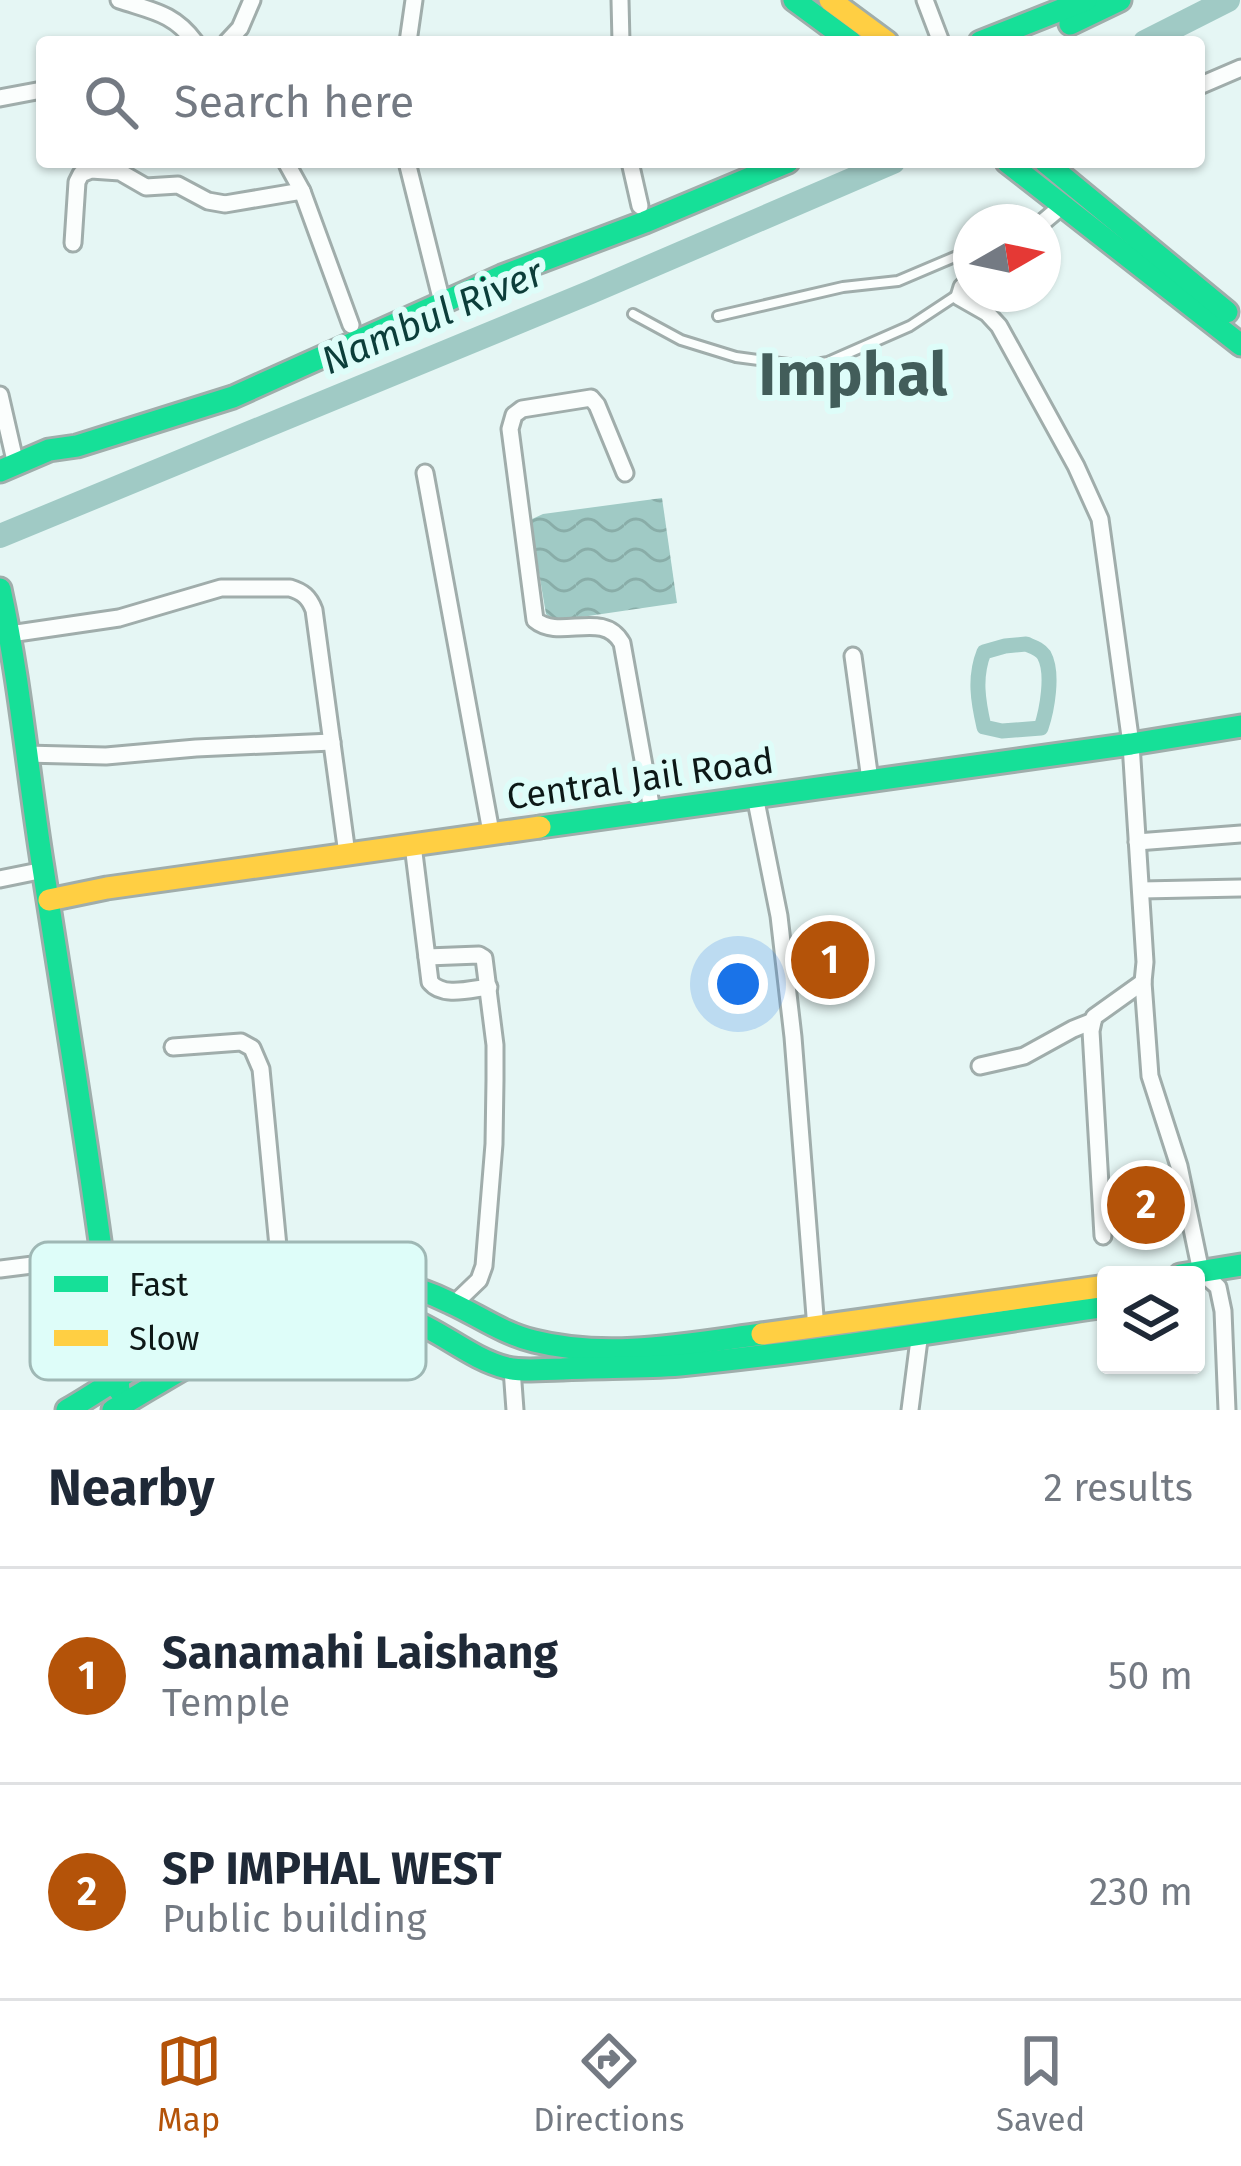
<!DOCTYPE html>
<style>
:root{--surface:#fff;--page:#f2f2f3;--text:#1f2937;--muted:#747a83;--line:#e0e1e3;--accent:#b45309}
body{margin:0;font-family:"Fira Sans",sans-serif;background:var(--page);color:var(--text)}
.controls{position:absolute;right:36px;bottom:36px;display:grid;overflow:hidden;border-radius:12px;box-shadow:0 3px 9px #0004}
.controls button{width:108px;height:108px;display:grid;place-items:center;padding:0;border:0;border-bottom:3px solid var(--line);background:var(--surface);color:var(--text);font:60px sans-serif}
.compass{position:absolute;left:953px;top:204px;width:108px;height:108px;border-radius:50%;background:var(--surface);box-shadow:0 3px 9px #0004;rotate:81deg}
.you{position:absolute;left:738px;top:984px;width:42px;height:42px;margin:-30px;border:9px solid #fff;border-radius:50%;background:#1a73e8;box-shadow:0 0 0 18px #1a73e833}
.badge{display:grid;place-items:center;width:78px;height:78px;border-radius:50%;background:var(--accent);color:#fff;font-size:39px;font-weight:700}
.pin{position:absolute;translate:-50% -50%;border:6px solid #fff;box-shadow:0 3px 12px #0006}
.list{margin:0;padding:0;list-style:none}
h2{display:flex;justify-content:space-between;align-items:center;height:156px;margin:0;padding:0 48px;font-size:51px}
h2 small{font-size:39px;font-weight:400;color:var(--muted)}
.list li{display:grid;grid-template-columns:78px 1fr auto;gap:36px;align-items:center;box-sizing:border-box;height:216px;padding:0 48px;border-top:3px solid var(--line)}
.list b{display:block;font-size:45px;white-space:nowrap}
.list p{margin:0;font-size:39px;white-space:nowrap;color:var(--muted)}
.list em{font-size:39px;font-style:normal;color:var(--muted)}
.icon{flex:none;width:66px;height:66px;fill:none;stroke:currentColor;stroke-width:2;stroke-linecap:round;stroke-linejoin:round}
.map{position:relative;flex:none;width:1241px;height:1410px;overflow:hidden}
.search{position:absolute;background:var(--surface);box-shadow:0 3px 9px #0004;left:36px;right:36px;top:36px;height:132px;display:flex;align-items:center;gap:30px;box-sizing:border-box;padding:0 42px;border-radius:12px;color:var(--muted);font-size:45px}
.sheet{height:588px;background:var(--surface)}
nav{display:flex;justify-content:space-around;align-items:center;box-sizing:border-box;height:168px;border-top:3px solid var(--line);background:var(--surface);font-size:33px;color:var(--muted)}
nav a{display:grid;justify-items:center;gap:6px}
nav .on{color:var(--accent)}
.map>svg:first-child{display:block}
</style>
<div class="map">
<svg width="1241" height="1410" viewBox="0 0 1241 1410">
<defs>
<pattern id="water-waves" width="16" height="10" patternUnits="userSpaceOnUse" patternTransform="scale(3)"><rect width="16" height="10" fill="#a0cac5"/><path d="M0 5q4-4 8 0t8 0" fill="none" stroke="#89ada8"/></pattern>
</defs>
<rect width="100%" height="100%" fill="#e5f6f4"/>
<!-- water -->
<polygon fill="url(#water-waves)" points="662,498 677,603 554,621 546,614 530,520 543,514"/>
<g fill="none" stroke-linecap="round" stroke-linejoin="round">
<!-- canal -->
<path stroke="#a0cac5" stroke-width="15" d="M1026 644C1033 647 1040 649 1044 655 1054 673 1047 710 1041 728L1002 731 984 727C978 701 974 677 984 652L1005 646Z"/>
<!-- river -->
<g stroke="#a0cac5" stroke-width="24">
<polyline points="1145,42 1228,0"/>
<polyline points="0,536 591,292 893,162"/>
</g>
<!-- lane casing -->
<g stroke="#a0adab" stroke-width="14">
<g id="lane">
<polyline points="633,314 681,340 736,357 804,366 828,362 910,326 957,295"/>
<polyline points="718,316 843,287 898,281 971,250"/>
</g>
</g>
<!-- street casing -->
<g stroke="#a0adab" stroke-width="21">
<g id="street">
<path d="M119 0C152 11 174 13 195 42"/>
<polyline points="620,0 621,42"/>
<polyline points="925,0 941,42"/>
<polyline points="227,42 240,28 252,0"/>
<polyline points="408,42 414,0"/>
<polyline points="1199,86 1241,68"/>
<polyline points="0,98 42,90"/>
<polyline points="286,162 302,191 351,325"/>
<polyline points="407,162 442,302"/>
<polyline points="630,162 640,206"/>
<polyline points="1043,222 1062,206"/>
<polyline points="73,243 77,182 81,174 91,170 120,172 146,187 178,185 208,201 225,204 302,191"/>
<polyline points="971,280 962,287 959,297 987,313 999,326 1076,466 1100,519 1131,744 1145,962 1143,982 1094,1017 1091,1031 1103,1236"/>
<polyline points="0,395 16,465"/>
<polyline points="425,473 491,832"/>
<path d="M625 473 597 405 591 398 522 409 514 415 510 429 535 620C560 641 603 609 622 643L652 810"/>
<path d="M10 634 119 618 221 588H290C303 592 309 597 314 610L347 854"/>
<polyline points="853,656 870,780"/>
<polyline points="25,754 106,756 196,748 332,742"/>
<polyline points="755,796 779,916 793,1037 816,1329"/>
<polyline points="1137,842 1241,834"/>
<path d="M413 845 430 982C443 998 471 989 489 987"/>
<polyline points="0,879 44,870"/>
<polyline points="1141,890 1241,888"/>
<polyline points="427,957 479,955 484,958 495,1045 495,1080 494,1144 484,1266 479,1280 454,1304"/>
<polyline points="1143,982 1150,1076 1179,1166 1201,1272 1218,1287 1223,1311 1227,1410"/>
<polyline points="173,1047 241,1042 252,1048 261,1069 282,1288"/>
<polyline points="980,1066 1024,1056 1073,1029 1093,1021"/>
<polyline points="0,1269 104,1256"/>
<polyline points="512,1369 515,1410"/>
<polyline points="910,1410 920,1332"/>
</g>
</g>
<!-- fast casing -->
<g stroke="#a0adab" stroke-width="27">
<g id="fast">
<polyline points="794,0 851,42"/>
<polyline points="1070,24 1120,0"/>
<polyline points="980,42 1086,0"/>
<polyline points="1007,162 1241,345"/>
<polyline points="1045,162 1227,312"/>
<polyline points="0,471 49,450 77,446 233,397 502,276 645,222 788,162"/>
<path d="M0 589C20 680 28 775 43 868 70 1042 99 1215 119 1390"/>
<polyline points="540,827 1131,744 1241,726"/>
<polyline points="1180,1275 1241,1265"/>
<path d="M67 1410C140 1368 218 1303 299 1283 350 1270 405 1280 451 1303 479 1316 504 1334 534 1341 608 1360 688 1344 762 1334"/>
<path d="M113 1410C199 1361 305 1282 409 1319 443 1332 471 1359 507 1368 525 1372 543 1369 562 1369 601 1367 641 1368 680 1365 823 1351 965 1327 1106 1306"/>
</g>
</g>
<!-- slow casing -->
<g stroke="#a0adab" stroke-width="27">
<g id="slow">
<polyline points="830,0 887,42"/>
<polyline points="49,900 107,888 540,827"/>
<polyline points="762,1334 1106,1286"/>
</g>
</g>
<!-- lane -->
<use href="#lane" stroke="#fbfefd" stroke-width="8"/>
<!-- street -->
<use href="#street" stroke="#fbfefd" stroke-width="15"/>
<!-- fast -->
<use href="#fast" stroke="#16e098" stroke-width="21"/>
<!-- slow -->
<use href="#slow" stroke="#ffcf43" stroke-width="21"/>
</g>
<g text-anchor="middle" stroke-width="12" stroke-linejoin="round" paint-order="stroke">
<!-- street labels -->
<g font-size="36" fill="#0d1817" stroke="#defdf9">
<text transform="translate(640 778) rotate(-8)" y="13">Central Jail Road</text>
</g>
<!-- water labels -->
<g font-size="39" font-style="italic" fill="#0c3e3a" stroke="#defdf9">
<text transform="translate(432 316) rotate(-23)" y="14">Nambul River</text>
</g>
<!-- town labels -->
<g font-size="60" font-weight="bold" fill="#425d5a" stroke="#defdf9">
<text x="853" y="395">Imphal</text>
</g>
</g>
<!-- legend -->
<rect x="30" y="1242" width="396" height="138" rx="18" fill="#defdf9" stroke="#9fb8b5" stroke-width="3"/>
<rect x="54" y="1276" width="54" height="16" fill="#16e098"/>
<rect x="54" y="1330" width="54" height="16" fill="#ffcf43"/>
<g font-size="33" fill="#0d1817">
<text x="129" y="1296">Fast</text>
<text x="129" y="1350">Slow</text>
</g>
</svg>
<div class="controls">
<button><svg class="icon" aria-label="layers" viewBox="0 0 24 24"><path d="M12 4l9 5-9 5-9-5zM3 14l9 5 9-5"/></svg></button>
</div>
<svg class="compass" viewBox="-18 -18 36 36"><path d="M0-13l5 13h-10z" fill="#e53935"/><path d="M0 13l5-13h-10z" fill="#747a83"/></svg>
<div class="you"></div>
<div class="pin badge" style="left:830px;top:960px">1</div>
<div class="pin badge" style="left:1146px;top:1205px">2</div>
<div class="search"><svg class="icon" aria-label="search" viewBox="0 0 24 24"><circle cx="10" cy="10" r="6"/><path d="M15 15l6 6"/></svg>Search here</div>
</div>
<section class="sheet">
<h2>Nearby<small>2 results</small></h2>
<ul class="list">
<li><span class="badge">1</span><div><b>Sanamahi Laishang</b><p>Temple</p></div><em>50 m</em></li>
<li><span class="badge">2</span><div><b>SP IMPHAL WEST</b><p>Public building</p></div><em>230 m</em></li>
</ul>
</section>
<nav>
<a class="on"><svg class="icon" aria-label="map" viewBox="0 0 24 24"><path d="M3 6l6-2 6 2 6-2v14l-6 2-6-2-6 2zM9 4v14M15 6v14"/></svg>Map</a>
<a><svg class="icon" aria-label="directions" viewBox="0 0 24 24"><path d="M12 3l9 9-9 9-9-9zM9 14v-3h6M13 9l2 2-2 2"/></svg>Directions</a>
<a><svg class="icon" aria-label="saved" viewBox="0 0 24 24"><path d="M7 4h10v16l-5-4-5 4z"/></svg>Saved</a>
</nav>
